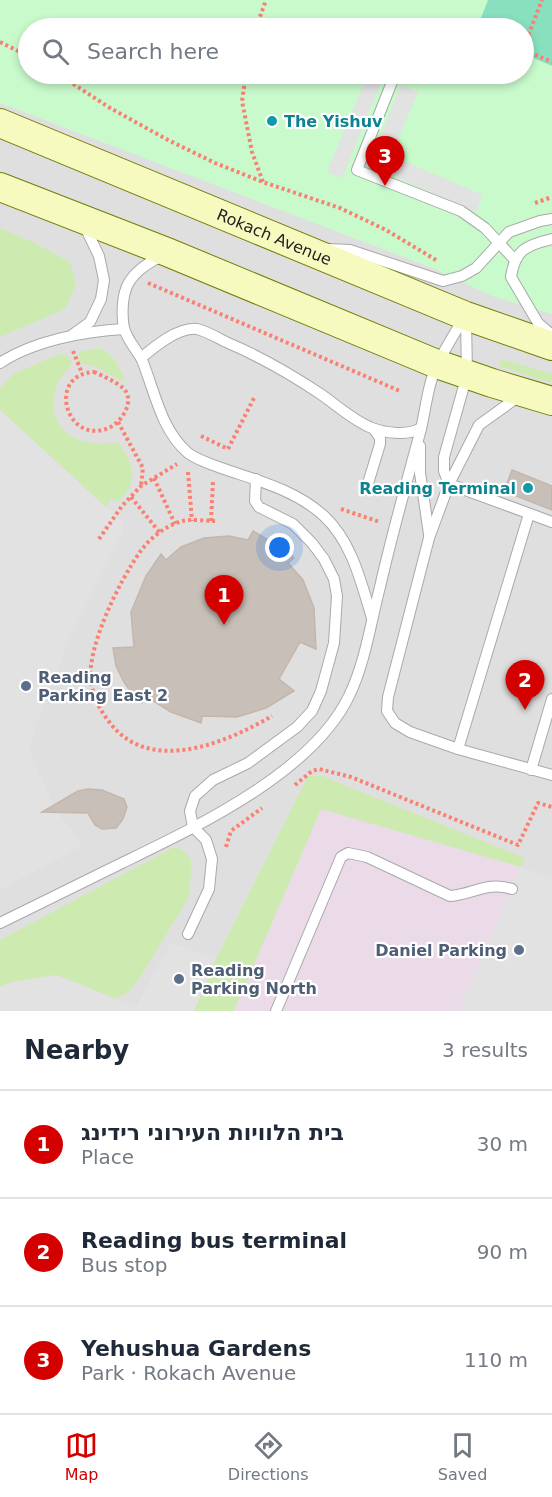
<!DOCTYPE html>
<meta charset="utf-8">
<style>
:root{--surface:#fff;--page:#f6f6f7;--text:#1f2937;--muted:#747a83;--line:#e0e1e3;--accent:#d40000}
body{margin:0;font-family:"DejaVu Sans",Heebo,sans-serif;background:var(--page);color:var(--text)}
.you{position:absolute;left:280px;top:548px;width:21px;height:21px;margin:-15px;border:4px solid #fff;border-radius:50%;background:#1a73e8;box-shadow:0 0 0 9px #1a73e833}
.badge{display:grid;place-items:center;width:39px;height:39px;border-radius:50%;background:var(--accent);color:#fff;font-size:20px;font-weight:700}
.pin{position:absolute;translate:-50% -50px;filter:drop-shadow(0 2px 3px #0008)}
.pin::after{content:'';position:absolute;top:32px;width:21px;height:18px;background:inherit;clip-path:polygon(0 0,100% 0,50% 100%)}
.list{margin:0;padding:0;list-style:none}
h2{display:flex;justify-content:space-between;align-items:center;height:78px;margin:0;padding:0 24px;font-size:26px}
h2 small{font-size:20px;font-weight:400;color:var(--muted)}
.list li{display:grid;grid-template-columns:39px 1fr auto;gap:18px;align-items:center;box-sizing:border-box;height:108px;padding:0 24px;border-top:2px solid var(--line)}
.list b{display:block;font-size:22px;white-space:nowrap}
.list p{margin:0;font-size:20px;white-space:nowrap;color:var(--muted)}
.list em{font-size:20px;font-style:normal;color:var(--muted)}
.icon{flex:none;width:33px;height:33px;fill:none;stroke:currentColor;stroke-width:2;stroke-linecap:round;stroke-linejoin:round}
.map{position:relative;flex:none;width:552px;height:1011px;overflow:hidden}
.search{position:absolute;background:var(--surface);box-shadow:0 3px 9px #0003;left:18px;right:18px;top:18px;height:66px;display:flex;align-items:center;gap:15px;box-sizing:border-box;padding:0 21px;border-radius:33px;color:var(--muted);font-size:22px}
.sheet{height:402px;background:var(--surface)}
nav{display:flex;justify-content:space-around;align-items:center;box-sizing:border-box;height:84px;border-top:2px solid var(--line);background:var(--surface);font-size:16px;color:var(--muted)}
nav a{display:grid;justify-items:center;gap:3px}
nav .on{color:var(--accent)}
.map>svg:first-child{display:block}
</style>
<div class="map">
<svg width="552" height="1011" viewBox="0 0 552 1011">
<rect width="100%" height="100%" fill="#f2efe9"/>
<!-- residential -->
<path fill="#e0dfdf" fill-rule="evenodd" d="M0 0H552V1011H0ZM28 28H524V74H28Z"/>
<!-- industrial -->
<polygon fill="#ebdbe8" points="321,809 521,867 552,878 552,1011 234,1011"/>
<!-- grass -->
<g fill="#cdebb0">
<polygon points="0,228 37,244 70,262 76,284 65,309 0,337"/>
<path d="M99 348C114 354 121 368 125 383L96 367 81 363 78 359 79 352Z"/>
<path d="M60 354 67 355 72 362C68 370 60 376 57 385 42 431 79 449 118 442 134 464 140 481 118 502L111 498 106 507 0 410V389L13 374Z"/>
<polygon points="501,359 552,374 552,383 499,366"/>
<polygon points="308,776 322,776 525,858 521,867 321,809 234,1011 194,1011 216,959"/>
<polygon points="174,847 184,851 191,860 191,872 188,899 137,982 127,993 115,999 56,975 0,987 0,940"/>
</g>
<!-- park -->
<path fill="#c8facc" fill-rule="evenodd" d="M0 0H552V314L492 296 435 269 0 103ZM28 28H524V74H28Z"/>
<!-- pitch -->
<polygon fill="#88e0be" points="488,0 552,0 552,66 524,54 524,28 477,28"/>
<!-- parking -->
<g fill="#e2e2e2">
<polygon points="368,74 383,77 342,178 327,172"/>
<polygon points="401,85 418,92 388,163 372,156"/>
<polygon points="394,157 483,195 476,212 387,173"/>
<polygon points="0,410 121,521 124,530 71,636 32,736 30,751 55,809 83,845 0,890"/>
<polygon points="521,867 552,878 552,1011 459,1011"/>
<polygon points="171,942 216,959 194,1011 0,1011 0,987 11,982 57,975 136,1007"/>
</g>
<!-- building -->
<g fill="#c7bfb8" stroke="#c4b6ab" stroke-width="1.5">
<polygon points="512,470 552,486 552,510 504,491"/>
<polygon points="253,531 286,550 294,558 288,563 303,580 314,608 316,649 300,642 279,679 294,691 266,708 237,717 202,716 201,723 171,712 147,697 142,703 133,695 124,682 116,666 113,648 134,647 131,612 146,576 161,554 166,560 181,547 204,538 229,536 248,540"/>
<polygon points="88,789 102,790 124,799 127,807 123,819 116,828 102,829 95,825 88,813 42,812 78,791"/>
</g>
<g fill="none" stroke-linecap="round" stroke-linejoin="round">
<!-- service casing -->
<g stroke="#a9a9a9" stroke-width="12">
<g id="service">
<polyline points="392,82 357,170 461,211 485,228 514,259"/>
<path d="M552 239C526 245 515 250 511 277L538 323 552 335"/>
<polyline points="329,249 350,250 443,281 462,276 476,268 509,232 540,221 552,219"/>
<path d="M163 255C148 263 129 274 125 292 122 302 122 319 124 328 127 340 137 350 142 360 155 392 161 430 188 453 200 462 217 466 230 471 263 482 298 492 324 516 352 542 361 582 372 618"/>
<polyline points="466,319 467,375 444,457 444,471 449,484 552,522"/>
<polyline points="72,335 90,322 101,299 104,280 99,256 84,225"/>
<path d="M141 358C154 347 178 327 197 329 206 331 218 338 226 342 259 356 289 373 319 393 337 405 352 420 372 428 385 433 409 436 421 428"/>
<path d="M0 363C33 341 85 331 124 329"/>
<polyline points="518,397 479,425 449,484 429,538 388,697 387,711 395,723 410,732 458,749 552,775"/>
<polyline points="420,446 420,473 429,534"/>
<polyline points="366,490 380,444 380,438 374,429"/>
<polyline points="458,749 529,514"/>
<polyline points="531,770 552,699"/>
<path d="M0 923C41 903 82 883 122 863 196 827 312 773 349 696 365 664 371 621 380 587 392 534 407 481 421 429 426 407 428 383 438 363 446 347 456 331 465 316"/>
<polyline points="188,934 209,889 212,859 206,840 193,827 190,811 195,796 213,780 248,763 297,727 312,711 321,691 334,643 337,596 334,579 324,559 312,543 293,524 259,507 255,501 256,479"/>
<path d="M276 1011 341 857 348 853 367 857 450 896C474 894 487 881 512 889"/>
</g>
</g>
<!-- secondary casing -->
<g stroke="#707d05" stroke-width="30">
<g id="secondary">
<path id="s1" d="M0 123 466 316 552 346"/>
<polyline points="0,187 167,252 437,364 492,383 552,401"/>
</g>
</g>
<!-- path -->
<g stroke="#fa8072" stroke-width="4" stroke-dasharray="3 3" stroke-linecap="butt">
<polyline points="256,28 266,0"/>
<polyline points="0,42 28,56"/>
<polyline points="524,46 542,0"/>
<polyline points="524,50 552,62"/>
<polyline points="58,74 110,108 168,140 215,163 263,182 340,208 386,230 436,260"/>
<polyline points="246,74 242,101 252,152 263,182"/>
<polyline points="535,203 552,197"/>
<polyline points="148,283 400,391"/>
<polyline points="73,351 82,373"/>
<path d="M94 372C103 376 116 382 123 388 137 401 120 425 106 429 65 443 47 374 94 372Z"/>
<polyline points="118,422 143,468 141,486"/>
<polyline points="201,436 228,449 254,398"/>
<polyline points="188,472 192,521"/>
<polyline points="154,478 175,524"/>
<polyline points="131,497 160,533"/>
<polyline points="341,509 380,522"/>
<polyline points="211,521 213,481"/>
<path d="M215 521C204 521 190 518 179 522 164 527 149 539 140 552 120 580 86 648 91 682 93 697 101 712 110 723 150 775 226 743 272 716"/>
<polyline points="99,539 122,506 141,486 177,464"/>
<polyline points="295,785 312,771 319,769 351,777 518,845 538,803 552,807"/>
<polyline points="226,847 231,831 262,808"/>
</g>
<!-- service -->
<use href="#service" stroke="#fff" stroke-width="10"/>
<!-- secondary -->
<use href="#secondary" stroke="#f7fabf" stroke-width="28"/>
</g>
<!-- markers -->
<g fill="#0f9aa8" stroke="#fff" stroke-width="2">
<circle cx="272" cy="121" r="6"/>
<circle cx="528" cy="488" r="6"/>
</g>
<g fill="#5c6f8a" stroke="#fff" stroke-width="2">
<circle cx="26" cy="686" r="6"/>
<circle cx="519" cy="950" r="6"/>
<circle cx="179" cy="979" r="6"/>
</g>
<g text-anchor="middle" stroke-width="4.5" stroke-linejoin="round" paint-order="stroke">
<!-- culture labels -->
<g font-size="16" font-weight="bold" fill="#0d838f" stroke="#fff" text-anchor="start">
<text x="284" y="127">The Yishuv</text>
<text x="516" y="494" text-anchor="end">Reading Terminal</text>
</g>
<!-- street labels -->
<g font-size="16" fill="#222" stroke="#fff">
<text dy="6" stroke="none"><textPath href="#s1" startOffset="297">Rokach Avenue</textPath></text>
</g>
<!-- service labels -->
<g font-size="16" font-weight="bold" fill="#4e5e75" stroke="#fff" text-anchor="start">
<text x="38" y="683">Reading<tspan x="38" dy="18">Parking East 2</tspan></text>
<text x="507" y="956" text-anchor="end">Daniel Parking</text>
<text x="191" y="976">Reading<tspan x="191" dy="18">Parking North</tspan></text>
</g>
</g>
</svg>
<div class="you"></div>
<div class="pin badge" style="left:224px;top:625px">1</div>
<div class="pin badge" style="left:525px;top:710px">2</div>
<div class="pin badge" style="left:385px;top:186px">3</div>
<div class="search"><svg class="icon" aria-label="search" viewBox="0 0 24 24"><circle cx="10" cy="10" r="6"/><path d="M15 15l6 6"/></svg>Search here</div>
</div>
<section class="sheet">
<h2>Nearby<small>3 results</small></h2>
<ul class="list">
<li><span class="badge">1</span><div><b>בית הלוויות העירוני רידינג</b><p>Place</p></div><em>30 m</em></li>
<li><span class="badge">2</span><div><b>Reading bus terminal</b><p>Bus stop</p></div><em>90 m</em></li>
<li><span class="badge">3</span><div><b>Yehushua Gardens</b><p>Park · Rokach Avenue</p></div><em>110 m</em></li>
</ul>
</section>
<nav>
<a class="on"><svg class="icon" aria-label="map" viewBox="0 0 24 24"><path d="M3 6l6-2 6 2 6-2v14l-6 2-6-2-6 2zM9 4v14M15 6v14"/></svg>Map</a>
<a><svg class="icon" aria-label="directions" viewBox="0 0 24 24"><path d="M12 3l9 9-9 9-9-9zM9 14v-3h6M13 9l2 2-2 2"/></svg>Directions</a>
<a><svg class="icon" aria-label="saved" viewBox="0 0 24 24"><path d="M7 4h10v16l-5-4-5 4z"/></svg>Saved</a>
</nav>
